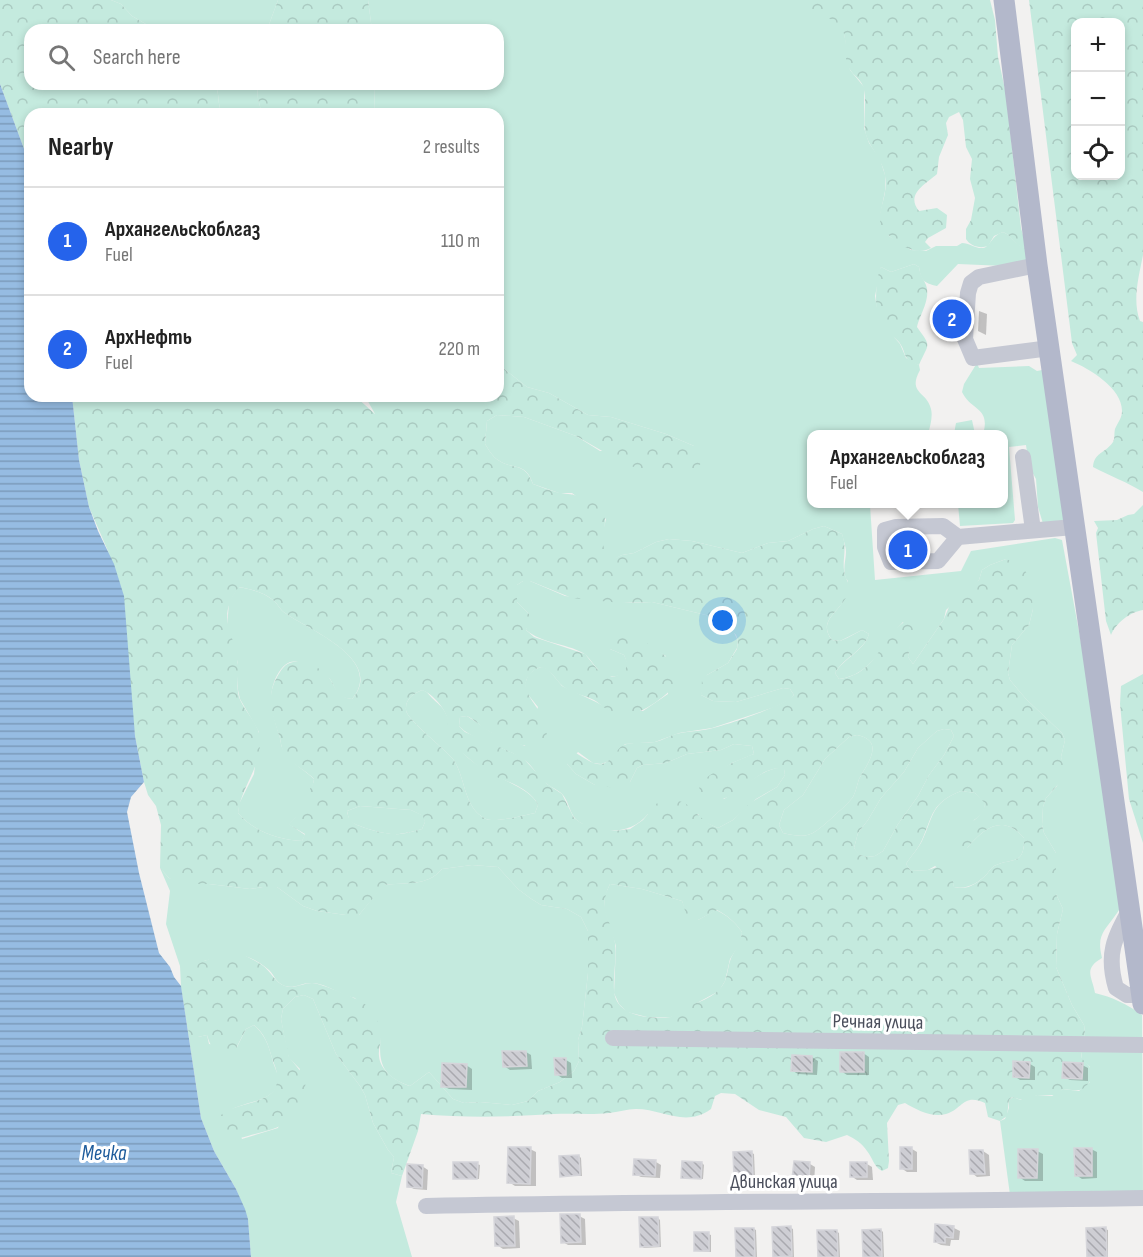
<!DOCTYPE html>
<meta charset="utf-8">
<style>
:root{--surface:#fff;--page:#f2f2f2;--text:#222;--muted:#767676;--line:#e0e0e0;--accent:#2563eb}
body{margin:0;font-family:"Sofia Sans Condensed",sans-serif;background:var(--page);color:var(--text)}
.controls{position:absolute;right:18px;top:18px;display:grid;overflow:hidden;border-radius:12px;box-shadow:0 3px 9px #0003}
.controls button{width:54px;height:54px;display:grid;place-items:center;padding:0;border:0;border-bottom:2px solid var(--line);background:var(--surface);color:var(--text);font:30px sans-serif}
.you{position:absolute;left:723px;top:621px;width:21px;height:21px;margin:-15px;border:4px solid #fff;border-radius:50%;background:#1a73e8;box-shadow:0 0 0 9px #1a73e833}
.badge{display:grid;place-items:center;width:39px;height:39px;border-radius:50%;background:var(--accent);color:#fff;font-size:20px;font-weight:700}
.pin{position:absolute;translate:-50% -50%;border:3px solid #fff;box-shadow:0 2px 6px #0006}
.popup{position:absolute;left:807px;top:430px;width:201px;height:78px;box-sizing:border-box;display:grid;place-content:center;border-radius:12px;background:var(--surface);filter:drop-shadow(0 2px 4px #0005);font-size:20px;white-space:nowrap;color:var(--muted)}
.popup b{font-size:22px;color:var(--text)}
.popup::after{content:'';position:absolute;left:50%;top:100%;margin-left:-12px;border:12px solid transparent;border-top-color:var(--surface)}
.list{margin:0;padding:0;list-style:none}
h2{display:flex;justify-content:space-between;align-items:center;height:78px;margin:0;padding:0 24px;font-size:26px}
h2 small{font-size:20px;font-weight:400;color:var(--muted)}
.list li{display:grid;grid-template-columns:39px 1fr auto;gap:18px;align-items:center;box-sizing:border-box;height:108px;padding:0 24px;border-top:2px solid var(--line)}
.list b{display:block;font-size:22px;white-space:nowrap}
.list p{margin:0;font-size:20px;white-space:nowrap;color:var(--muted)}
.list em{font-size:20px;font-style:normal;color:var(--muted)}
.icon{flex:none;width:33px;height:33px;fill:none;stroke:currentColor;stroke-width:2;stroke-linecap:round;stroke-linejoin:round}
.map{position:relative;flex:none;width:1143px;height:1257px;overflow:hidden}
.search{position:absolute;background:var(--surface);box-shadow:0 3px 9px #0003;left:24px;top:24px;width:480px;height:66px;display:flex;align-items:center;gap:15px;box-sizing:border-box;padding:0 21px;border-radius:18px;color:var(--muted);font-size:22px}
.panel{position:absolute;background:var(--surface);box-shadow:0 3px 9px #0003;left:24px;top:108px;width:480px;height:294px;border-radius:18px}
.map>svg:first-child{display:block}
</style>
<div class="map">
<svg width="1143" height="1257" viewBox="0 0 1143 1257">
<defs>
<pattern id="forest-crowns" width="20" height="18" patternUnits="userSpaceOnUse" patternTransform="scale(1.5)"><rect width="20" height="18" fill="#c4eade"/><path d="M2 6a3 3 0 1 1 6 0M12 15a3 3 0 1 1 6 0" fill="none" stroke="#aacac1"/></pattern>
<pattern id="water-rules" width="6" height="5" patternUnits="userSpaceOnUse" patternTransform="scale(1.5)"><rect width="6" height="5" fill="#96bce2"/><path d="M0 2.5h6" fill="none" stroke="#7c9bba"/></pattern>
<pattern id="building-back-hatch" width="6" height="6" patternUnits="userSpaceOnUse" patternTransform="scale(1.5)"><rect width="6" height="6" fill="#ceced4"/><path d="M-1 5l2 2M0 0l6 6M5-1l2 2" fill="none" stroke="#a9a9af"/></pattern>
</defs>
<rect width="100%" height="100%" fill="#f2f1f0"/>
<!-- green -->
<g fill="#c4eade">
<polygon points="111,0 278,0 267,30 156,30 132,16 121,4"/>
<path d="M368 0H807V5L837 21 841 26 844 32 850 70 864 87V128L869 143 880 159 885 175V191L880 216 889 236 911 250 926 251 936 246H957L962 243C969 243 976 249 983 248 990 247 992 235 1003 232 1013 236 1013 244 1027 249L1026 262 1005 266 958 264 937 286C924 283 921 281 919 267L914 264 891 272 881 267 875 296 879 320 900 344 906 358 919 365 920 370C907 394 927 391 931 409 933 417 930 427 928 434H812V504H894L870 505 875 580 961 571 971 551 1055 538 1062 540 1127 890C1124 898 1122 907 1117 913 1105 931 1096 934 1102 958 1083 969 1092 976 1095 993 1112 997 1127 1004 1142 1015L1143 1196 1010 1195 1000 1121 1005 1119 1009 1108V1100L1013 1097 1021 1100 1037 1095 1052 1096 1063 1089 1079 1091 1090 1082V1067L1081 1059 1085 1033 1084 1025 1072 1005 1056 967 1057 934 1063 909 1056 894V853L1044 833 1042 825 1043 807 1046 798 1057 786 1063 765 1061 757 1065 740 1062 733 1026 699 1010 680 1008 673 1012 645 1029 625 1033 609 1006 559 990 565 982 570 979 580 946 610 944 619 913 664 908 657 911 634 903 622C882 644 872 675 839 679L835 673C844 658 864 651 869 634L862 630 840 641 832 640C814 617 850 610 848 584 848 577 846 582 845 575 843 568 846 559 846 552 846 546 843 539 842 534L824 526 813 529 788 541 768 543 742 553 692 541 669 539 656 542 634 553 622 555 611 561C597 546 602 537 606 519L572 493H559L533 484C525 461 514 471 498 460 492 456 489 450 485 444L487 421 497 415 524 417 576 436 600 451 694 446 666 434 611 417 588 415 549 393 527 387 498 364V114H375L374 84H498V30H372Z"/>
<path d="M215 84H257L258 99 262 114H222C217 104 220 94 215 84Z"/>
<path d="M977 363 979 368 1029 366 1037 371 1058 367 1073 525 1044 527 1038 507 1036 479 1029 466 1026 445 1009 447 1015 520 1013 523 960 526 958 504H1004V434H983C991 407 971 411 962 392L964 384Z"/>
<polygon points="972,420 975,434 954,434 956,423"/>
<path d="M523 581H530L565 596 629 603 652 602 710 616 732 628 738 641 737 648 728 663 707 675 701 695 713 701 736 702 783 688 790 689 794 695 789 700 775 707 712 728 679 733 655 742 625 744 609 761 601 764 593 763 578 752 567 764 576 774 595 785 630 782 637 768 643 765 666 763 687 754 721 750 734 744 752 746 754 754 732 763 706 779 724 799C741 790 765 765 784 768L785 775 777 787 756 799 733 820 718 828 702 821 698 814H648C632 834 603 835 581 823 569 817 570 801 561 793 555 788 548 786 542 780 537 775 533 767 527 762 507 746 477 744 459 726L460 717 467 716 491 732 525 746 538 707 526 692 525 684 528 675 535 669 542 667 548 669 562 686 596 702 610 710 643 711 668 694 666 656 650 647 610 649 624 655C626 660 629 664 627 669 625 673 620 676 616 676 599 680 594 660 583 653 565 643 543 644 526 630L529 614 517 602V585Z"/>
<path d="M238 587C250 589 263 592 273 600 278 604 280 610 285 613 309 630 385 659 352 699 334 697 338 691 330 679 328 676 303 663 298 662 289 660 284 665 279 672 265 694 273 715 280 738 281 743 281 747 284 751 291 764 304 769 314 779 312 794 300 816 289 824L305 835 302 841C279 840 253 831 238 813L239 804 254 774 259 732 240 699 238 690V663L227 628 229 602Z"/>
<path d="M422 690C428 692 428 694 432 698 437 703 442 706 445 712 451 723 453 739 461 750 479 775 529 784 538 805L535 813C526 815 494 823 486 819 463 808 466 777 453 759 445 749 406 719 406 710 405 699 413 694 422 690Z"/>
<polygon points="944,729 951,730 954,736 944,755 929,775 918,796 898,824 883,851 875,856 867,857 859,855 854,848 858,833 868,820 881,798 904,772 918,748 937,731"/>
<path d="M857 735C886 741 867 764 859 779 857 785 856 791 853 797 847 805 840 810 833 817 814 833 811 840 783 833L779 825 784 810 803 795 825 759 849 737Z"/>
<path d="M961 791 975 793 985 802C985 811 982 815 974 820L967 848C984 828 1003 813 1024 838 1025 867 1010 857 994 866 991 868 989 871 987 874 978 883 967 890 954 887L952 879 935 866 928 870 911 871 906 864C911 856 918 849 922 841 934 815 931 803 961 791Z"/>
<path d="M360 806 411 810 424 816 425 822 422 829C415 831 407 833 399 834 391 836 355 827 349 820 349 819 347 811 347 811Z"/>
<path d="M472 865 498 867 518 889 530 898 541 905 567 909 581 917 588 931V973L582 1027 578 1040 579 1061 574 1071 560 1082 538 1091 528 1101 512 1105 480 1102 464 1103 453 1099 429 1072 410 1086C381 1076 378 1062 381 1034L355 998C340 995 328 984 312 983 303 982 294 989 285 986 276 983 275 976 269 970 244 949 232 955 204 961L198 1037 207 1035 209 1044 237 1047 246 1029 254 1025C265 1035 268 1044 272 1058 273 1064 277 1071 278 1077 280 1102 245 1101 231 1110L242 1139 278 1128 300 1069 289 1058 287 1051 281 1019 283 1009 295 997 304 995 313 999 336 1054 360 1086 365 1095 373 1123 388 1150 394 1157 391 1173 402 1176 396 1202 412 1257H251L248 1219 236 1189 214 1151 201 1118 181 986 180 966 166 924 170 891 160 868 169 878 194 884H209L250 889 263 887H277L303 906 317 911 346 915H359L383 885C405 882 427 887 442 869Z"/>
<path d="M610 884 642 889 682 901 686 911 698 920 716 910C727 915 735 922 742 932L741 942 730 959 725 981 719 991 671 1017H647L627 1012 619 1004 614 993 616 946 604 909 605 895Z"/>
</g>
<!-- forest -->
<g fill="url(#forest-crowns)" fill-rule="evenodd">
<path d="M0 0H111L121 4 132 16 156 30H30V84H215C220 94 217 104 222 114H30V165L0 84Z"/>
<polygon points="278,0 368,0 372,30 267,30"/>
<path d="M807 0H990L995 20 998 57 1006 94 1021 228 1027 249C1015 247 1013 236 1003 232L994 236 988 246C980 249 970 246 966 239V229L971 220 975 198 970 179 972 159 966 147 963 120 959 112 949 117 946 123 948 135 939 157 937 174C926 184 905 194 919 211L937 208 947 215 946 228 928 238 925 242 931 248C922 253 913 251 905 247 860 220 890 210 885 176 883 160 871 150 866 135 862 120 867 105 864 90 863 80 853 76 849 68 839 45 856 33 827 17 822 14 817 11 811 11L806 5Z"/>
<path d="M1029 0H1143V255C1139 276 1132 300 1140 321L1143 322V492C1127 482 1110 476 1093 467 1094 452 1106 453 1113 442 1115 439 1114 433 1115 429 1118 422 1122 418 1122 411 1122 388 1090 369 1071 361L1077 355 1072 343ZM1076 22H1120V176H1076Z"/>
<polygon points="257,84 374,84 375,114 262,114 258,99"/>
<path d="M914 264 919 267C920 275 923 278 926 285 931 299 920 314 917 327 932 348 929 342 919 365 900 358 908 354 899 342 894 336 886 333 881 326 874 315 875 279 881 267L891 272Z"/>
<path d="M498 364 527 387 549 393 588 415 611 417 666 434 694 446 702 453 700 465 693 474 640 469 625 464 576 436 524 417 497 415 487 421 485 444C489 450 492 456 498 460 514 471 524 461 533 484 541 487 549 490 556 492 570 495 580 494 593 502 620 518 590 537 611 560L622 555 634 553 656 542 669 539 692 541 742 553 768 543 788 541 813 529 824 526 842 534C848 549 841 561 845 575 847 582 851 585 848 593 842 611 816 620 832 640L840 641 847 638 862 630 869 634C864 651 844 657 835 673L839 679C880 674 879 634 911 618L914 625 908 657 913 664 944 619 951 602 958 594 979 580 982 570 990 565 1006 559 1021 565 1030 578 1033 609 1029 625 1012 645 1008 673 1010 680 1026 699 1062 733 1065 740 1061 757 1066 772 1062 780 1046 798 1043 807 1042 825 1044 833 1056 853V894L1063 909 1057 934 1056 967 1072 1005 1084 1025 1085 1033 1081 1058C1091 1067 1098 1075 1086 1086 1083 1089 1082 1090 1078 1090 1073 1091 1068 1089 1063 1089L1056 1095H1037L1026 1101 1012 1097 1009 1100 1007 1116 1000 1121 988 1117 985 1103C963 1093 963 1109 946 1114 932 1118 917 1110 905 1103L898 1105 887 1123 889 1161 888 1168 882 1171C873 1166 873 1158 867 1151 862 1143 855 1139 847 1135L826 1142 804 1138 786 1117 759 1110 735 1094 721 1093 715 1096 711 1109C685 1128 663 1109 636 1109 627 1109 618 1112 609 1113 591 1115 572 1113 554 1114 509 1117 466 1118 421 1114L418 1131 402 1176 391 1173 394 1157 388 1150 373 1123 365 1095 360 1086 336 1054 313 999 304 995 295 997 283 1009 281 1019 289 1057 305 1077C308 1115 289 1126 255 1134 238 1138 232 1144 216 1130 216 1127 215 1124 217 1121 226 1099 281 1109 277 1076 277 1070 274 1064 272 1058 268 1044 265 1034 254 1025L246 1029 233 1054C217 1058 211 1049 207 1035L198 1037 189 1034 181 986C185 980 189 972 194 967 203 959 226 954 237 954 244 954 256 961 262 965 271 971 275 983 285 986 295 989 303 983 312 983 320 983 362 1000 366 1005 373 1012 380 1023 381 1033 382 1041 378 1048 379 1056 380 1071 397 1082 410 1086L429 1072 453 1099 464 1103 480 1102 512 1105 528 1101 538 1091 560 1082 574 1071 579 1061 578 1040 582 1027 588 973V931L581 917 567 909 541 905 530 898 518 889 498 867 472 865 442 869C427 887 405 882 384 885L359 915H346L317 911 303 906 277 887H263L250 889 209 884H181L169 878 160 868 161 825 156 806 148 795 144 782 135 736 108 551 89 507 79 460 72 396H355L375 414 365 396H498ZM523 581H530L572 598 621 603 652 602 710 616 726 624 736 635 738 641 737 649 728 663 707 675 702 680 701 695 713 701 736 702 783 688 790 689 794 695C784 706 729 724 713 728 703 731 692 731 681 733 672 734 664 740 655 742 646 743 636 742 627 744 616 746 614 761 602 764 591 766 580 753 569 750L567 764 576 774 595 785 616 788 623 787 630 782 637 768 643 765 666 763 687 754 721 750 734 744 752 746 754 754C742 758 705 774 700 785 698 790 701 794 703 798 709 799 716 801 722 799 744 794 760 764 784 769L785 775 777 787 750 803 733 820 718 828C689 817 695 794 658 802L643 820 630 829 614 831 581 823 574 818 562 794 547 784 522 757 465 732 459 726 460 717 467 716C475 720 480 726 487 730 503 740 531 753 546 741 547 735 547 728 545 722 540 706 513 688 533 671 547 659 555 681 564 687 573 694 584 695 594 700 598 702 601 706 605 708 626 719 642 713 660 699 669 692 676 687 676 674 675 654 633 634 615 631L610 636 607 643 610 649 624 655C630 668 625 674 612 677L597 669 585 654 534 637 526 630 529 623V614L517 602V585ZM239 587C250 589 264 592 273 600 278 604 280 610 285 613 309 630 386 660 352 699 337 697 337 690 330 679 326 671 312 664 303 662 293 660 285 663 280 672 264 696 272 714 280 738 281 742 281 747 283 751 289 764 305 769 314 779 313 789 306 791 302 800 298 810 299 817 288 824L305 834 302 841C279 840 253 831 238 813 241 786 262 767 260 738 259 724 244 711 239 697 236 687 239 676 238 665 236 632 214 621 239 587ZM422 690C433 694 446 709 448 721 448 727 447 734 450 739 454 746 480 769 488 773 504 781 530 787 538 805L535 813C526 815 494 823 486 819 463 808 466 777 453 759 445 749 406 719 406 710 405 699 413 694 422 690ZM944 729 951 730 954 736 944 755 929 775 918 796 898 824 883 851 875 856 867 857 860 855 854 848 858 833 868 820 881 798 904 772 918 748 937 731ZM857 735C886 741 867 764 859 779 857 785 856 791 853 797 847 805 840 810 833 817 814 833 811 840 783 833L779 825 784 810 803 795 825 759 849 737ZM961 791 975 793 985 803C983 824 955 823 960 845L967 848C984 828 1003 813 1024 838 1025 867 1010 857 994 866 991 868 989 871 987 874 978 883 967 891 954 887L951 870 943 865 928 870 911 871 906 864C911 856 918 849 922 840 933 815 931 803 961 791ZM360 806 411 810 423 816 425 822 422 829C414 831 402 835 394 834 385 834 355 827 350 820 349 819 347 812 347 811ZM610 884 642 889 682 901 688 920H698L717 910C727 915 735 922 742 932 741 942 736 948 731 958 728 965 728 973 725 981 717 998 694 1005 677 1008L671 1017C650 1019 615 1017 614 990 613 974 617 958 615 943 611 917 597 911 610 884Z"/>
<path d="M1143 505V610C1130 612 1116 623 1111 635L1106 621 1096 533 1098 528 1094 521 1117 520 1128 515 1134 514Z"/>
<polygon points="1143,674 1143,843 1129,799 1120,704 1121,686"/>
</g>
<!-- water -->
<polygon fill="url(#water-rules)" points="0,84 30,165 30,396 72,396 79,460 89,507 98,531 114,564 124,596 135,736 144,782 131,797 127,812 139,873 159,953 170,967 174,977 181,986 201,1118 214,1151 236,1189 245,1209 248,1219 251,1257 0,1257"/>
<!-- shadow -->
<g fill="#0003">
<polygon points="956,308 962,311 961,327 943,326 937,322"/>
<polygon points="979,311 987,314 986,335 978,331"/>
<polygon points="902,544 910,544 916,547 916,554 908,554 902,550"/>
<polygon points="526,1052 531,1055 532,1069 510,1070 504,1066"/>
<polygon points="863,1053 869,1057 869,1075 847,1075 841,1071"/>
<polygon points="793,1057 812,1057 818,1061 817,1075 798,1074 793,1071"/>
<polygon points="566,1060 571,1063 572,1078 562,1078 556,1074"/>
<polygon points="1030,1064 1035,1067 1035,1080 1020,1080 1014,1076"/>
<polygon points="466,1065 472,1069 472,1090 449,1089 443,1086"/>
<polygon points="1082,1065 1088,1068 1088,1081 1070,1080 1064,1077"/>
<polygon points="530,1149 536,1152 536,1186 515,1186 509,1182"/>
<polygon points="912,1149 917,1152 917,1172 907,1172 901,1168"/>
<polygon points="1091,1149 1097,1152 1097,1178 1082,1179 1076,1175"/>
<polygon points="983,1151 989,1155 990,1176 977,1177 972,1173"/>
<polygon points="1037,1151 1043,1154 1043,1181 1025,1181 1019,1177"/>
<polygon points="752,1153 754,1154 755,1177 735,1176"/>
<polygon points="579,1156 581,1158 582,1176 562,1176"/>
<polygon points="656,1162 661,1165 660,1178 641,1177 635,1174"/>
<polygon points="702,1163 704,1165 703,1179 685,1178"/>
<polygon points="477,1164 480,1165 479,1179 455,1178"/>
<polygon points="810,1164 815,1167 814,1183 800,1181 794,1178"/>
<polygon points="867,1164 872,1167 873,1180 857,1180 851,1176"/>
<polygon points="422,1166 428,1170 427,1190 414,1189 408,1186"/>
<polygon points="579,1216 585,1219 586,1245 568,1245 563,1242"/>
<polygon points="513,1218 519,1221 520,1248 503,1249 497,1245"/>
<polygon points="658,1218 660,1220 661,1247 644,1248 641,1246"/>
<polygon points="791,1228 793,1229 794,1257 776,1257 774,1256"/>
<polygon points="954,1228 960,1231 959,1240 951,1240 950,1246 941,1245 935,1242"/>
<polygon points="754,1229 756,1230 757,1257 737,1257"/>
<polygon points="1105,1229 1108,1230 1108,1257 1089,1257"/>
<polygon points="881,1230 883,1232 884,1257 864,1257"/>
<polygon points="836,1231 839,1233 840,1257 820,1257"/>
<polygon points="708,1234 711,1235 711,1252 696,1251"/>
</g>
<!-- building -->
<g fill="url(#building-back-hatch)" stroke="#d5d5da" stroke-width="1.5">
<polygon points="937,304 957,306 955,325 935,323"/>
<polygon points="502,1051 526,1051 527,1066 503,1067"/>
<rect x="840" y="1052" width="24" height="20"/>
<polygon points="792,1055 812,1056 812,1072 791,1071"/>
<polygon points="554,1058 566,1058 566,1075 555,1075"/>
<polygon points="1013,1061 1030,1062 1029,1078 1013,1077"/>
<polygon points="1063,1062 1083,1063 1082,1079 1062,1078"/>
<polygon points="442,1063 467,1064 466,1087 441,1087"/>
<polygon points="508,1147 531,1147 530,1184 507,1183"/>
<rect x="900" y="1147" width="12" height="22"/>
<polygon points="1074,1148 1092,1148 1092,1176 1075,1176"/>
<polygon points="1018,1149 1038,1149 1037,1178 1018,1178"/>
<polygon points="969,1150 983,1150 985,1174 970,1174"/>
<polygon points="752,1151 753,1177 734,1177 733,1152"/>
<polygon points="579,1155 580,1175 560,1177 559,1156"/>
<polygon points="634,1159 656,1160 655,1176 633,1175"/>
<polygon points="682,1161 702,1162 701,1179 681,1178"/>
<polygon points="794,1161 810,1162 809,1180 792,1179"/>
<polygon points="453,1162 478,1162 477,1179 453,1179"/>
<rect x="850" y="1162" width="17" height="15"/>
<polygon points="407,1164 423,1165 422,1188 407,1187"/>
<polygon points="560,1214 580,1214 581,1242 561,1243"/>
<polygon points="514,1216 515,1246 495,1246 494,1217"/>
<polygon points="639,1217 658,1217 659,1246 640,1247"/>
<polygon points="935,1224 954,1226 953,1238 945,1237 945,1243 934,1242"/>
<polygon points="791,1226 792,1256 773,1257 772,1227"/>
<polygon points="1106,1227 1107,1257 1087,1257 1086,1228"/>
<polygon points="735,1228 754,1228 755,1257 736,1257"/>
<polygon points="881,1229 882,1257 863,1257 862,1230"/>
<polygon points="817,1230 837,1230 838,1257 818,1257"/>
<rect x="694" y="1232" width="15" height="19"/>
</g>
<g fill="none" stroke-linecap="round" stroke-linejoin="round">
<!-- minor -->
<g stroke="#c5c8d3" stroke-width="16">
<polyline points="1037,265 979,277 971,283 968,293 965,339 973,358 1050,348"/>
<polyline points="1023,457 1033,530"/>
<polyline points="958,537 938,561 891,562 885,547 885,530 896,527 943,526 958,537 1074,527"/>
<path d="M1130 909C1114 939 1106 954 1116 988L1127 995H1142"/>
<polyline points="613,1038 1143,1045"/>
<path d="M426 1206C665 1201 904 1202 1143 1198"/>
</g>
<!-- major -->
<polyline stroke="#b3b8cb" stroke-width="21" points="1004,0 1037,265 1143,1004"/>
</g>
<g text-anchor="middle" stroke-width="6" stroke-linejoin="round" paint-order="stroke">
<!-- street labels -->
<g font-size="20" fill="#4a4e5b" stroke="#fff">
<text transform="translate(878 1021) rotate(1)" y="7">Речная улица</text>
<text x="784" y="1188">Двинская улица</text>
</g>
<!-- water labels -->
<g font-size="21" font-style="italic" fill="#1d5b9b" stroke="#fff">
<text x="104" y="1160">Мечка</text>
</g>
</g>
</svg>
<div class="controls">
<button>+</button>
<button>−</button>
<button><svg class="icon" aria-label="locate" viewBox="0 0 24 24"><circle cx="12" cy="12" r="6"/><path d="M12 2v4M12 18v4M2 12h4M18 12h4"/></svg></button>
</div>
<div class="you"></div>
<div class="pin badge" style="left:908px;top:550px">1</div>
<div class="popup"><b>Архангельскоблгаз</b>Fuel</div>
<div class="pin badge" style="left:952px;top:319px">2</div>
<div class="search"><svg class="icon" aria-label="search" viewBox="0 0 24 24"><circle cx="10" cy="10" r="6"/><path d="M15 15l6 6"/></svg>Search here</div>
<section class="panel">
<h2>Nearby<small>2 results</small></h2>
<ul class="list">
<li><span class="badge">1</span><div><b>Архангельскоблгаз</b><p>Fuel</p></div><em>110 m</em></li>
<li><span class="badge">2</span><div><b>АрхНефть</b><p>Fuel</p></div><em>220 m</em></li>
</ul>
</section>
</div>
